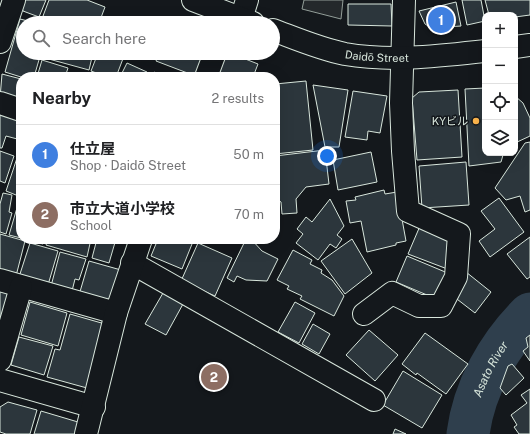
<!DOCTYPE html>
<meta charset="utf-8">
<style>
:root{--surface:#fff;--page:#f6f6f6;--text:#202124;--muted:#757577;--line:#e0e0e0;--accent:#846436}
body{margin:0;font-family:"Public Sans","Noto Sans JP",sans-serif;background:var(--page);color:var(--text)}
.controls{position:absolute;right:12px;top:12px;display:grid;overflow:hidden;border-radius:8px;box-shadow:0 4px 16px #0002}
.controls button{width:36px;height:36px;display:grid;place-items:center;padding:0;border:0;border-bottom:1px solid var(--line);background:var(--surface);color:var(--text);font:20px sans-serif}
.you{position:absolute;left:327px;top:156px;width:14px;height:14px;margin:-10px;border:3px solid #fff;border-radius:50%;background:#1a73e8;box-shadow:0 0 0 6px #1a73e833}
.badge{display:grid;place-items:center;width:26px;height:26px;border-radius:50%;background:var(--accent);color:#fff;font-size:13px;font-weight:700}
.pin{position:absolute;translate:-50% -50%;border:2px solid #fff;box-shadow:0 1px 4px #0006}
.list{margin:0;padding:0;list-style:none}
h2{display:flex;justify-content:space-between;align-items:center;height:52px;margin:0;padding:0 16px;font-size:17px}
h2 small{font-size:13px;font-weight:400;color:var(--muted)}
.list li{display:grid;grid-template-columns:26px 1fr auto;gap:12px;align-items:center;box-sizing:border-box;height:60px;padding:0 16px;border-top:1px solid var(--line)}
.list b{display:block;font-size:15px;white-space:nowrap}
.list p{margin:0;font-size:13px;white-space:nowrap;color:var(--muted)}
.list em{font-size:13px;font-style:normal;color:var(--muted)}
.icon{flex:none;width:22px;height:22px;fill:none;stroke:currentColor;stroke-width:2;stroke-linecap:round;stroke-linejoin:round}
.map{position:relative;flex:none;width:530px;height:434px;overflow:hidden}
.search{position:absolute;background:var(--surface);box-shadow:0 4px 16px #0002;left:16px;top:16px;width:264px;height:44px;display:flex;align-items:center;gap:10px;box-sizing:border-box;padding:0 14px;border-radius:22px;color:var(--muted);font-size:15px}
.panel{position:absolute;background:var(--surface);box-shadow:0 4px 16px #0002;left:16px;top:72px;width:264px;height:172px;border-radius:16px}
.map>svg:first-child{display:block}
</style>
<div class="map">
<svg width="530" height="434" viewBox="0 0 530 434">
<rect width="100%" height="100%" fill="#14181c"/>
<!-- parking -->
<polygon fill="#24282b" stroke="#939e99" points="304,0 343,0 341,19 302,9"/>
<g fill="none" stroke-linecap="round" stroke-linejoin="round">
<!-- river -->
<path stroke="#2f3f4d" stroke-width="43" id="s1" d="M468 434C474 388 498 346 530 314"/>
</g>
<!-- building -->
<g fill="#2c363c" stroke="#d8e6dc">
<polygon points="22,0 46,0 39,17 23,11 21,5"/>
<polygon points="49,0 87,0 105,7 99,23 61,23 43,16"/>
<polygon points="462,0 481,0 485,21 467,25"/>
<polygon points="485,0 530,0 530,15 515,17 515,15 489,15"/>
<polygon points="456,2 461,26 431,28 425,24 419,11"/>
<polygon points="348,4 391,4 392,26 348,25"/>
<polygon points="20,19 36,23 23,23 23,53 41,53 34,77 21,77 5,72"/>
<polygon points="47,53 93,53 89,70 45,58"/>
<polygon points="98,53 115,53 124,56 116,77 107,77 91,71"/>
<polygon points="159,53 207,53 198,77 156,61"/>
<polygon points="225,53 230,53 258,64 253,77 215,77"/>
<polygon points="42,60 68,68 65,77 37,77"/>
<polygon points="127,63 147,72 145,77 120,77"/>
<polygon points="154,72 164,77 151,77"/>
<polygon points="2,74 21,79 21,104 0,98"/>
<polygon points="306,81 313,150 275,154 275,84"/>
<polygon points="313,85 348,90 339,147 325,147"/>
<polygon points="485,88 485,153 503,153 503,155 501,162 469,166 465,89"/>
<polygon points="458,90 462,157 417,160 412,98 419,92"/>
<polygon points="353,91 387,96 380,133 368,131 367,140 345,137"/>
<polygon points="515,96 523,103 530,118 530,136 515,143"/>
<polygon points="0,112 21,118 21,140 6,136 2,148 0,148"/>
<polygon points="530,142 530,210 525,212 520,196 506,200 495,188 525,143"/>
<polygon points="325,150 329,184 306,187 296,199 297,213 282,214 281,202 275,198 275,156"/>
<polygon points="0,151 14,156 5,183 0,181"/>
<polygon points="371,152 377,182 338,190 333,160"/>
<polygon points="18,155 21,156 21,197 6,191"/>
<polygon points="466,162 469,205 422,208 419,166"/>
<polygon points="384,190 385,194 397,192 406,241 396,243 396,245 367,252 361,221 350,223 346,201 356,200 355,197"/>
<polygon points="3,193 12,195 9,212 12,213 6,234 0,232 0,204"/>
<polygon points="499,198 524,232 490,257 479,241 495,229 481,211"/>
<polygon points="330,199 344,226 337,235 342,239 336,248 330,244 318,260 296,243 303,234 297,229 306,217 312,222"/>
<polygon points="19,201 21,201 21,238 9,235"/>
<polygon points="420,226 453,239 450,270 408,254"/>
<polygon points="0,234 25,241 16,276 0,272"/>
<polygon points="530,237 530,277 527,279 507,254"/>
<polygon points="24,239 45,239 43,244"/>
<polygon points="48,239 91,239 87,257 46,245"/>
<polygon points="97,239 116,239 109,263 92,258"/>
<polygon points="158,239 163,241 163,239 194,239 182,269 151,256"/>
<polygon points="246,239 251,239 262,251 278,259 267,281 246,280 237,276 234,282 227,278"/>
<polygon points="352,239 372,273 345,294 321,261"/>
<polygon points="30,243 58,251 48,285 19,277"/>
<polygon points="198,243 232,258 215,296 181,281"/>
<polygon points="293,250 312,260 310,264 322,270 321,273 332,280 344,296 334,316 300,299 302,296 287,289 289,286 277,280"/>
<polygon points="60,252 86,259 79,280 75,279 72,291 51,286"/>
<polygon points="407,256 450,274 439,300 396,282"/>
<polygon points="89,261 121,270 111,304 79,295"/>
<polygon points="466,272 491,292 475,313 453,296"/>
<polygon points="0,290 11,293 0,327"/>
<polygon points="163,293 183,304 166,335 145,324"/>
<polygon points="30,302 67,313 58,346 21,335"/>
<polygon points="295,302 315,313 299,343 278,332"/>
<polygon points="70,314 105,324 87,388 47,377 55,349 60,350"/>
<polygon points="313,324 330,334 319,354 302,344"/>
<polygon points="369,330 398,355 375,381 346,355"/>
<polygon points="425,333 468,364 446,394 417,373 416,375 402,364"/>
<polygon points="530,335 530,361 523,351 528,347 526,338"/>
<polygon points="19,337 53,346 44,375 11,365"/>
<polygon points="512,364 524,378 506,395 500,388 508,366"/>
<polygon points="403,371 442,395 422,428 383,405"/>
<polygon points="530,389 530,434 519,434 514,427 517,425 511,415 527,403 521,395"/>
<polygon points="8,402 37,410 30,434 6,434 0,432 0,407"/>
<polygon points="41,411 78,422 75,434 34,434"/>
<polygon points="395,429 406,434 393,434"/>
</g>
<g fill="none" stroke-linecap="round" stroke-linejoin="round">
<!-- minor casing -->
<g stroke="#d8e6dc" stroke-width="24">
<g id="minor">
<polyline points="241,19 247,0"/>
<polyline points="0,42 14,0"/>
<polyline points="206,77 215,53"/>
<polyline points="0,103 21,110"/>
<polyline points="132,263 374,400"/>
<polyline points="0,280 116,313"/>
<polyline points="364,314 392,293 419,306 441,306 456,277 459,234 408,211 403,151 401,103 404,0"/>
<polyline points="0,360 21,287"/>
<polyline points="0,380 94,407"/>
<polyline points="86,434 116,313 141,239"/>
</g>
</g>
<!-- major casing -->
<g stroke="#d8e6dc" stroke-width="24">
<g id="major">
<polyline points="193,0 253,23"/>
<path id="s2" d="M273 30C297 39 320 49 345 54 392 62 439 56 485 51"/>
<polyline points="515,47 530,45"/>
</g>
</g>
<!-- minor -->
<use href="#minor" stroke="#14181c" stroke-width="22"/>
<!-- major -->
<use href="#major" stroke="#14181c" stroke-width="22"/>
</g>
<!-- markers -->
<circle fill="#ffb74d" stroke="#14181c" stroke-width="1.5" cx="476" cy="121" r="4"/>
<g text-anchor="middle" stroke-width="3" stroke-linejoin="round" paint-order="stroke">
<!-- street labels -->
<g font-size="11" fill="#d8e6dc" stroke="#14181c">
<text dy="4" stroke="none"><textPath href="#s2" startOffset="108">Daidō Street</textPath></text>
</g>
<!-- poi labels -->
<g font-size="11" fill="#d8e6dc" stroke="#14181c" text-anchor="end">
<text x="468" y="125">KYビル</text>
</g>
<!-- water labels -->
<g font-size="12" font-style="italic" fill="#d8e6dc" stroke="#14181c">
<text dy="4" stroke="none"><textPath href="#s1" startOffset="69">Asato River</textPath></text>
</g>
</g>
</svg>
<div class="controls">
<button>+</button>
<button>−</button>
<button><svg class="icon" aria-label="locate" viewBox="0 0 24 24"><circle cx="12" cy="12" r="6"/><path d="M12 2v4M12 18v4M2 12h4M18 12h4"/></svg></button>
<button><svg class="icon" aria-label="layers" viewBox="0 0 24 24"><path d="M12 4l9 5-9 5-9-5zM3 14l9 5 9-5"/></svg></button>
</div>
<div class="you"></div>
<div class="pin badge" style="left:441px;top:20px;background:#3f7fe0">1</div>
<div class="pin badge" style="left:214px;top:377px;background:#8d6e63">2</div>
<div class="search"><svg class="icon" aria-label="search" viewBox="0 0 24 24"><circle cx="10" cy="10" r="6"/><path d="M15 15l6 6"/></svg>Search here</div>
<section class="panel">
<h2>Nearby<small>2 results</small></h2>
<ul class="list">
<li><span class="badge" style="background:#3f7fe0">1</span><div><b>仕立屋</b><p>Shop · Daidō Street</p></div><em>50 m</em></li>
<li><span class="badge" style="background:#8d6e63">2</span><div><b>市立大道小学校</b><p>School</p></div><em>70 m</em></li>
</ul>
</section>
</div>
